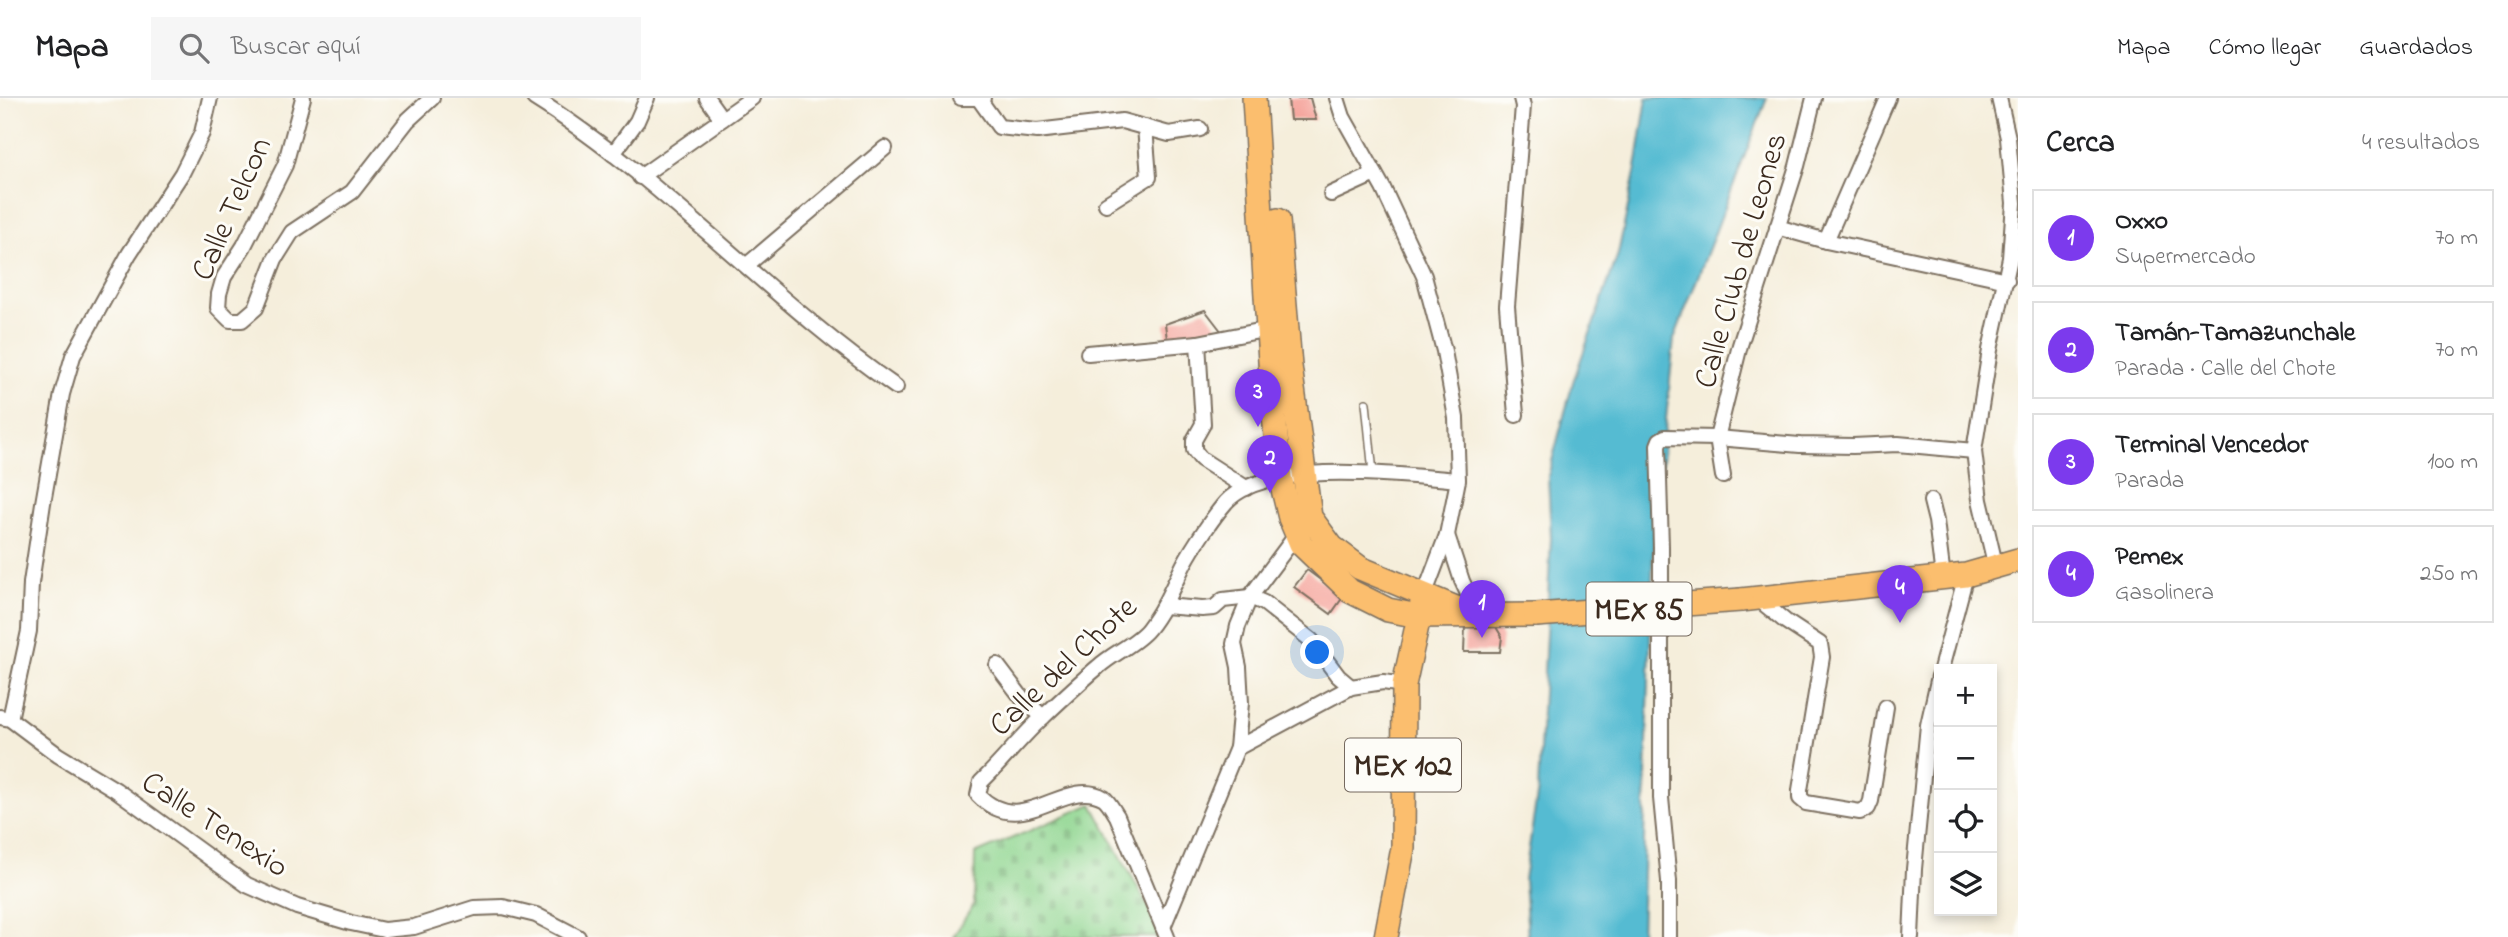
<!DOCTYPE html>
<html lang="es">
<meta charset="utf-8">
<style>
:root{--surface:#fff;--page:#f6f6f6;--text:#202124;--muted:#757577;--line:#e0e0e0;--accent:#7c3aed}
body{margin:0;font-family:"Indie Flower",sans-serif;background:var(--page);color:var(--text)}
.controls{position:absolute;right:21px;bottom:21px;display:grid;overflow:hidden;border-radius:0px;box-shadow:0 4px 10px #0003}
.controls button{width:63px;height:63px;display:grid;place-items:center;padding:0;border:0;border-bottom:2px solid var(--line);background:var(--surface);color:var(--text);font:35px sans-serif}
.you{position:absolute;left:1318px;top:555px;width:24px;height:24px;margin:-18px;border:5px solid #fff;border-radius:50%;background:#1a73e8;box-shadow:0 0 0 10px #1a73e833}
.badge{display:grid;place-items:center;width:46px;height:46px;border-radius:50%;background:var(--accent);color:#fff;font-size:23px;font-weight:700}
.pin{position:absolute;translate:-50% -58px;filter:drop-shadow(0 2px 4px #0008)}
.pin::after{content:'';position:absolute;top:37px;width:24px;height:21px;background:inherit;clip-path:polygon(0 0,100% 0,50% 100%)}
.list{margin:0;padding:0;list-style:none}
h2{display:flex;justify-content:space-between;align-items:center;height:91px;margin:0;padding:0 28px;font-size:30px}
h2 small{font-size:23px;font-weight:400;color:var(--muted)}
.list li{display:grid;grid-template-columns:46px 1fr auto;gap:21px;align-items:center;box-sizing:border-box;height:98px;margin:0 14px 14px;padding:0 14px;border:2px solid var(--line);border-radius:0px}
.list b{display:block;font-size:26px;white-space:nowrap}
.list p{margin:0;font-size:23px;white-space:nowrap;color:var(--muted)}
.list em{font-size:23px;font-style:normal;color:var(--muted)}
.icon{flex:none;width:38px;height:38px;fill:none;stroke:currentColor;stroke-width:2;stroke-linecap:round;stroke-linejoin:round}
.map{position:relative;flex:none;width:2018px;height:839px;overflow:hidden}
header{display:flex;align-items:center;gap:42px;box-sizing:border-box;height:98px;padding:0 35px;background:var(--surface);border-bottom:2px solid var(--line)}
header strong{font-size:33px}
nav{display:flex;gap:38px;margin-inline-start:auto;font-size:24px}
.search{width:490px;height:63px;background:var(--page);display:flex;align-items:center;gap:18px;box-sizing:border-box;padding:0 24px;border-radius:0px;color:var(--muted);font-size:26px}
main{display:flex}
aside{flex:1;background:var(--surface)}
.map>svg:first-child{display:block}
</style>
<header>
<strong>Mapa</strong>
<div class="search"><svg class="icon" aria-label="search" viewBox="0 0 24 24"><circle cx="10" cy="10" r="6"/><path d="M15 15l6 6"/></svg>Buscar aquí</div>
<nav><a>Mapa</a><a>Cómo llegar</a><a>Guardados</a></nav>
</header>
<main>
<div class="map">
<svg width="2018" height="839" viewBox="0 0 2018 839">
<defs>
<pattern id="cemetery-stones" width="16" height="16" patternUnits="userSpaceOnUse" patternTransform="scale(1.75)"><rect width="16" height="16" fill="#8ed58f"/><path d="M2 7V4a2 2 0 0 1 4 0v3zM10 15v-3a2 2 0 0 1 4 0v3z" fill="#7bb77b"/></pattern>
</defs>
<rect width="100%" height="100%" fill="#fdfcf7"/>
<filter id="ink" filterUnits="userSpaceOnUse"><feTurbulence type="fractalNoise" baseFrequency=".0143" numOctaves="2"/><feDisplacementMap in="SourceGraphic" scale="14" xChannelSelector="R" yChannelSelector="G"/><feConvolveMatrix kernelMatrix="1 2 1 2 8 2 1 2 1" color-interpolation-filters="sRGB"/></filter>
<filter id="wash" filterUnits="userSpaceOnUse"><feTurbulence type="fractalNoise" baseFrequency=".00686" numOctaves="4" result="noise"/><feDisplacementMap in="SourceGraphic" scale="28" xChannelSelector="R" yChannelSelector="G"/><feGaussianBlur stdDeviation="1.57" result="paint"/><feColorMatrix in="noise" values="0 0 0 0 0 0 0 0 0 0 0 0 0 0 0 0 0 1.4 0 .05"/><feComposite in="paint" operator="in"/></filter>
<g filter="url(#wash)">
<rect width="100%" height="100%" fill="#f5eedb"/>
<!-- cemetery -->
<polygon fill="url(#cemetery-stones)" stroke="#648056" stroke-width="2" points="1092,706 1165,839 953,839 974,806 975,756"/>
<!-- water -->
<polygon fill="#55bbd2" stroke="#487278" stroke-width="2" points="1647,0 1767,0 1674,241 1653,453 1641,839 1528,839 1524,782 1538,691 1551,440 1548,378 1573,284 1618,156 1636,70"/>
<g id="blocks">
<!-- building -->
<g fill="#f5a199">
<polygon points="1288,0 1310,0 1316,22 1290,22"/>
<polygon points="1205,212 1225,238 1168,249 1165,226"/>
<polygon points="1307,472 1343,499 1331,516 1294,489"/>
<polygon points="1465,527 1496,529 1502,539 1500,554 1464,554"/>
</g>
</g>
</g>
<g filter="url(#ink)">
<use href="#blocks" fill-opacity="0" stroke="#7c6f60" stroke-width="2"/>
<g fill="none" stroke-linecap="round" stroke-linejoin="round">
<!-- lane casing -->
<g stroke="#7c6f60" stroke-width="10">
<polyline id="lane" points="1366,305 1373,375"/>
</g>
<!-- street casing -->
<g stroke="#7c6f60" stroke-width="18">
<g id="street">
<polyline points="303,0 285,67 244,148 224,179 219,196 218,210 230,222 242,222 256,210 275,161 292,134 352,94 408,22 432,0"/>
<path d="M534 0C665 82 769 201 896 289"/>
<polyline points="707,0 722,21"/>
<polyline points="961,0 983,0"/>
<polyline points="1337,0 1343,19 1383,90 1424,178 1444,253 1456,320 1458,382 1447,437 1425,495"/>
<polyline points="979,1 999,29 1037,33 1122,23 1169,36 1200,31"/>
<polyline points="613,56 637,23 647,0"/>
<polyline points="640,79 752,0"/>
<polyline points="1331,96 1375,76"/>
<polyline points="1106,106 1149,79 1145,29"/>
<polyline points="1777,129 1826,143 2007,182"/>
<polyline points="1826,143 1888,0"/>
<polyline points="747,167 885,50"/>
<polyline points="1198,245 1203,326 1194,342 1194,352 1201,361 1246,390"/>
<polyline points="1088,255 1198,245 1269,231"/>
<polyline points="1516,317 1507,208 1523,8 1521,0"/>
<polyline points="1723,378 1717,340 1740,247 1797,68 1814,0"/>
<polyline points="1931,403 1936,423 1943,479"/>
<polyline points="1447,437 1462,483 1478,517"/>
<polyline points="1996,470 1980,402 1974,353 1990,252 2010,160 2014,105 2008,40 1999,0"/>
<polyline points="1757,500 1785,523 1820,546 1822,559 1800,692 1800,700 1806,705 1860,714 1868,710 1871,703 1886,609"/>
<polyline points="1164,508 1202,511 1214,510 1223,502 1250,499 1264,505 1311,542 1338,578 1351,589"/>
<polyline points="997,567 1022,600 1043,619"/>
<polyline points="1941,571 1966,477"/>
<polyline points="0,619 10,621 58,657 116,692 247,787 297,809 351,825 384,832 414,829 474,810 503,809 536,817 578,839"/>
<polyline points="10,621 29,533 31,485 43,405 62,296 73,258 129,156 182,75 202,35 210,0"/>
<polyline points="1237,650 1241,605 1239,569 1234,546 1238,528 1250,499 1297,436"/>
<polyline points="1163,829 1237,650 1351,589 1383,584 1404,587"/>
<path d="M1167 839 1117 718C1113 712 1109 704 1104 700 1064 677 1023 743 978 697L981 684C1002 664 1021 639 1043 619 1061 602 1079 585 1098 569 1113 555 1136 546 1148 531 1164 511 1173 488 1184 466 1193 449 1213 419 1226 404 1266 360 1402 377 1458 382"/>
<polyline points="1669,839 1669,783 1661,700 1661,449 1658,347 1660,342 1665,339 1717,340 1800,347 1853,348 1898,346 1974,353"/>
<polyline points="1911,839 1914,771 1928,627 1939,578"/>
</g>
</g>
<!-- primary casing -->
<g stroke="#7c6f60" stroke-width="26">
<g id="primary">
<polyline points="1254,0 1272,297 1280,379 1290,420 1301,446 1350,493 1388,512 1418,518 1536,517"/>
<polyline points="1278,122 1290,268 1310,419 1332,449 1360,470 1468,515"/>
<polyline points="1741,502 1966,477 2018,462"/>
<polyline points="1386,839 1403,750 1404,587 1422,505"/>
</g>
</g>
<!-- lane -->
<use href="#lane" stroke="#fff" stroke-width="7"/>
<!-- street -->
<use href="#street" stroke="#fff" stroke-width="14"/>
<!-- primary -->
<use href="#primary" stroke="#fbbe6e" stroke-width="23"/>
<!-- primary-bridge casing -->
<g stroke="#7c6f60" stroke-width="26" stroke-linecap="butt">
<polyline id="primary-bridge" points="1536,517 1741,502"/>
</g>
<!-- primary-bridge -->
<use href="#primary-bridge" stroke="#fbbe6e" stroke-width="23"/>
</g>
</g>
<g text-anchor="middle" stroke-width="6" stroke-linejoin="round" paint-order="stroke">
<!-- shield labels -->
<g fill="#fdfcf7" stroke="#75695f" stroke-width="2">
<rect x="1586.5" y="484.5" width="105" height="53" rx="5"/>
<rect x="1345" y="640.5" width="116" height="53" rx="5"/>
</g>
<g font-size="30" font-weight="bold" fill="#3b2a1e">
<text x="1639" y="521">MEX 85</text>
<text x="1403" y="677">MEX 102</text>
</g>
<!-- street labels -->
<g font-size="32" fill="#3b2a1e" stroke="#fdfcf7">
<text transform="translate(230 110) rotate(-66)" y="11">Calle Telcon</text>
<text transform="translate(1739 162) rotate(-74)" y="11">Calle Club de Leones</text>
<text transform="translate(1062 567) rotate(-43)" y="11">Calle del Chote</text>
<text transform="translate(216 725) rotate(33)" y="11">Calle Tenexio</text>
</g>
</g>
</svg>
<div class="controls">
<button>+</button>
<button>−</button>
<button><svg class="icon" aria-label="locate" viewBox="0 0 24 24"><circle cx="12" cy="12" r="6"/><path d="M12 2v4M12 18v4M2 12h4M18 12h4"/></svg></button>
<button><svg class="icon" aria-label="layers" viewBox="0 0 24 24"><path d="M12 4l9 5-9 5-9-5zM3 14l9 5 9-5"/></svg></button>
</div>
<div class="you"></div>
<div class="pin badge" style="left:1482px;top:540px">1</div>
<div class="pin badge" style="left:1270px;top:395px">2</div>
<div class="pin badge" style="left:1258px;top:329px">3</div>
<div class="pin badge" style="left:1900px;top:525px">4</div>
</div>
<aside>
<h2>Cerca<small>4 resultados</small></h2>
<ul class="list">
<li><span class="badge">1</span><div><b>Oxxo</b><p>Supermercado</p></div><em>70 m</em></li>
<li><span class="badge">2</span><div><b>Tamán-Tamazunchale</b><p>Parada · Calle del Chote</p></div><em>70 m</em></li>
<li><span class="badge">3</span><div><b>Terminal Vencedor</b><p>Parada</p></div><em>100 m</em></li>
<li><span class="badge">4</span><div><b>Pemex</b><p>Gasolinera</p></div><em>250 m</em></li>
</ul>
</aside>
</main>
